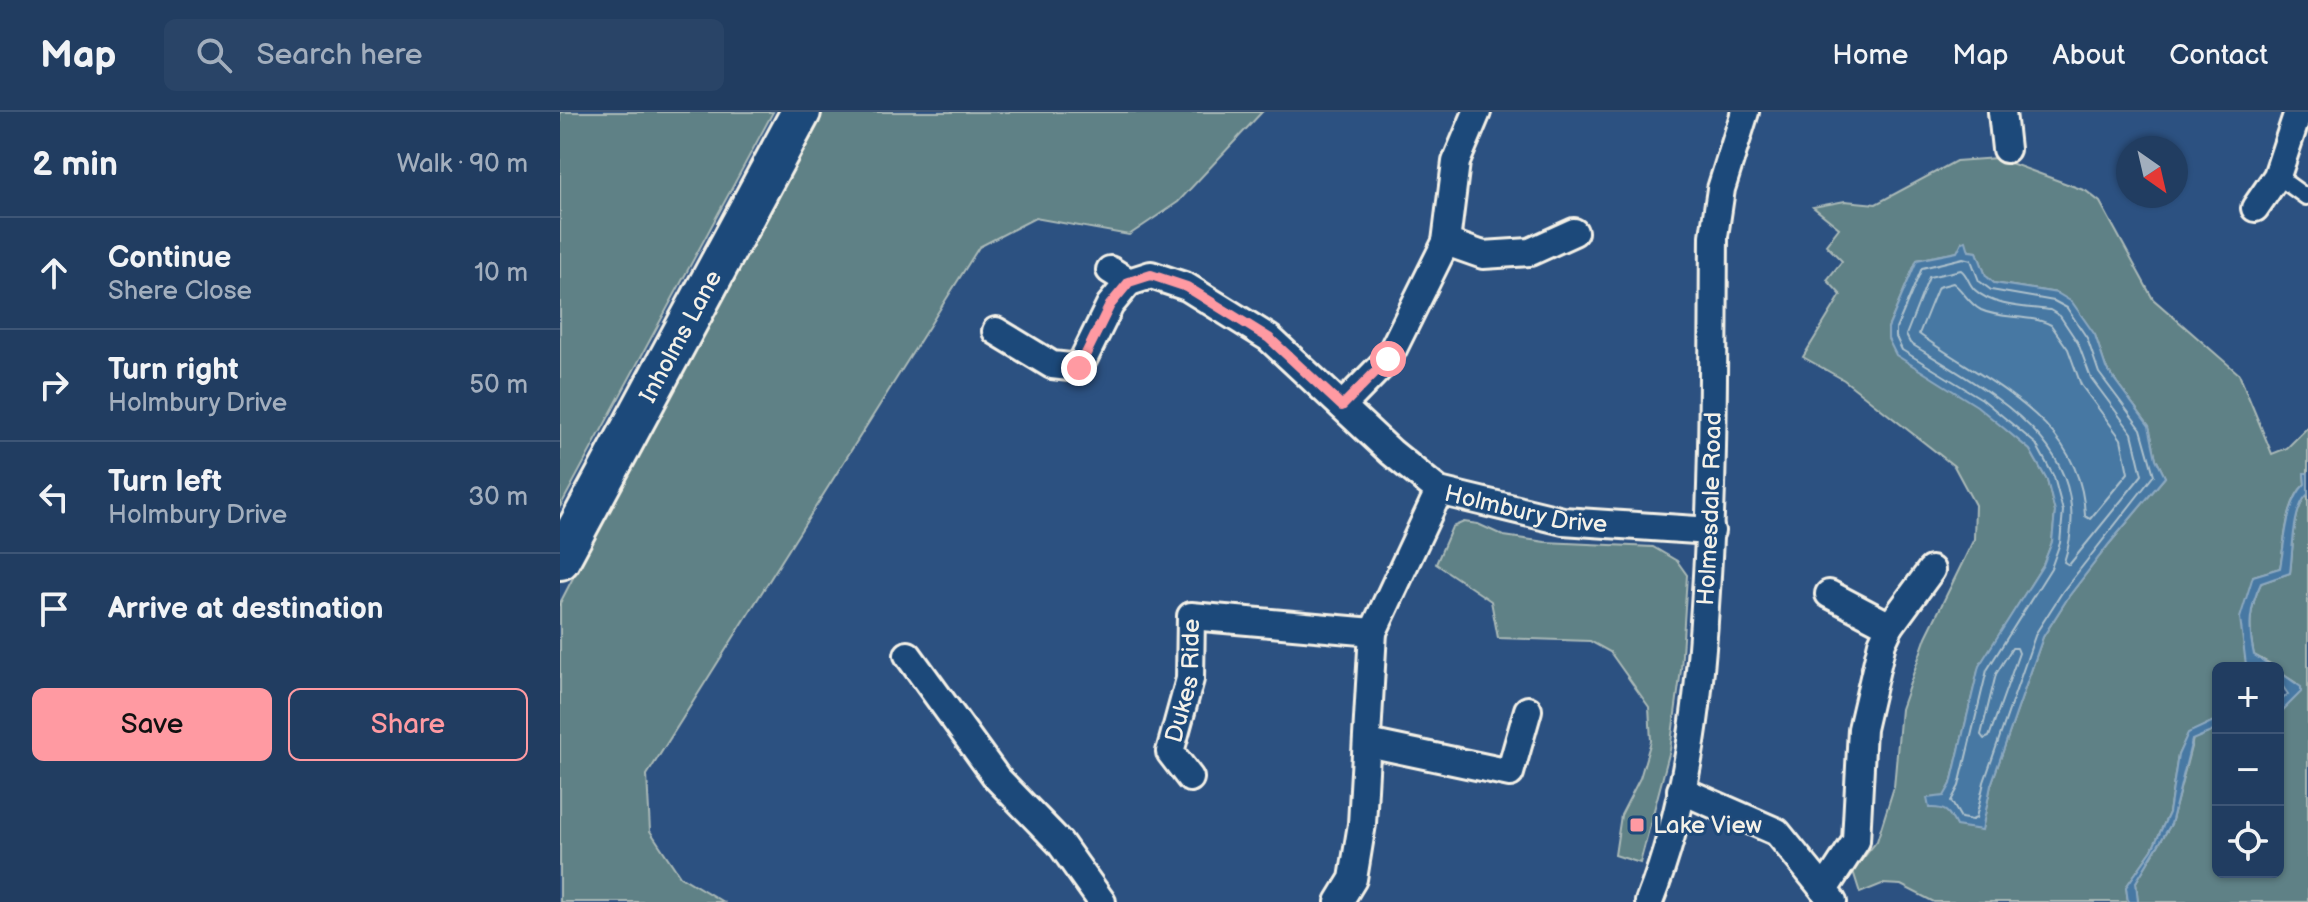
<!DOCTYPE html>
<meta charset="utf-8">
<style>
:root{--surface:#213d61;--page:#294467;--text:#f1f3f6;--muted:#a2aebd;--line:#3e5676;--accent:#ff9aa2}
body{margin:0;font-family:"Balsamiq Sans",sans-serif;background:var(--page);color:var(--text)}
.controls{position:absolute;right:24px;bottom:24px;display:grid;overflow:hidden;border-radius:12px;box-shadow:0 2px 6px #0004}
.controls button{width:72px;height:72px;display:grid;place-items:center;padding:0;border:0;border-bottom:2px solid var(--line);background:var(--surface);color:var(--text);font:40px sans-serif}
.compass{position:absolute;left:1556px;top:24px;width:72px;height:72px;border-radius:50%;background:var(--surface);box-shadow:0 2px 6px #0004;rotate:146deg}
.stop{position:absolute;width:24px;height:24px;margin:-18px;border:6px solid #ff9aa2;border-radius:50%;background:#fff}
.stop.end{background:#ff9aa2;border-color:#fff;box-shadow:0 2px 8px #0008}
.list{margin:0;padding:0;list-style:none}
h2{display:flex;justify-content:space-between;align-items:center;height:104px;margin:0;padding:0 32px;font-size:34px}
h2 small{font-size:26px;font-weight:400;color:var(--muted)}
.list li{display:grid;grid-template-columns:52px 1fr auto;gap:24px;align-items:center;box-sizing:border-box;height:112px;padding:0 32px;border-top:2px solid var(--line)}
.list b{display:block;font-size:30px;white-space:nowrap}
.list p{margin:0;font-size:26px;white-space:nowrap;color:var(--muted)}
.list em{font-size:26px;font-style:normal;color:var(--muted)}
.actions{display:flex;gap:16px;padding:24px 32px}
.actions a{flex:1;padding:18px 0;border:2px solid var(--accent);border-radius:12px;text-align:center;font-size:28px;color:var(--accent)}
.actions .main{background:var(--accent);color:#111}
.icon{flex:none;width:44px;height:44px;fill:none;stroke:currentColor;stroke-width:2;stroke-linecap:round;stroke-linejoin:round}
.map{position:relative;flex:none;width:1748px;height:790px;overflow:hidden}
header{display:flex;align-items:center;gap:48px;box-sizing:border-box;height:112px;padding:0 40px;background:var(--surface);border-bottom:2px solid var(--line)}
header strong{font-size:38px}
nav{display:flex;gap:44px;margin-inline-start:auto;font-size:28px}
.search{width:560px;height:72px;background:var(--page);display:flex;align-items:center;gap:20px;box-sizing:border-box;padding:0 28px;border-radius:12px;color:var(--muted);font-size:30px}
main{display:flex}
aside{flex:1;background:var(--surface)}
.map>svg:first-child{display:block}
</style>
<header>
<strong>Map</strong>
<div class="search"><svg class="icon" aria-label="search" viewBox="0 0 24 24"><circle cx="10" cy="10" r="6"/><path d="M15 15l6 6"/></svg>Search here</div>
<nav><a>Home</a><a>Map</a><a>About</a><a>Contact</a></nav>
</header>
<main>
<aside>
<h2>2 min<small>Walk · 90 m</small></h2>
<ul class="list">
<li><svg class="icon" aria-label="ahead" viewBox="0 0 24 24"><path d="M12 20V5M6 11l6-6 6 6"/></svg><div><b>Continue</b><p>Shere Close</p></div><em>10 m</em></li>
<li><svg class="icon" aria-label="right" viewBox="0 0 24 24"><path d="M7 20v-9h11M14 6l5 5-5 5"/></svg><div><b>Turn right</b><p>Holmbury Drive</p></div><em>50 m</em></li>
<li><svg class="icon" aria-label="left" viewBox="0 0 24 24"><path d="M17 20v-9H6M10 6l-5 5 5 5"/></svg><div><b>Turn left</b><p>Holmbury Drive</p></div><em>30 m</em></li>
<li><svg class="icon" aria-label="arrive" viewBox="0 0 24 24"><path d="M6 21V4h12l-3 4 3 4H6"/></svg><div><b>Arrive at destination</b></div></li>
</ul>
<div class="actions"><a class="main">Save</a><a>Share</a></div>
</aside>
<div class="map">
<svg width="1748" height="790" viewBox="0 0 1748 790">
<rect width="100%" height="100%" fill="#2c5181"/>
<filter id="ink" filterUnits="userSpaceOnUse"><feTurbulence type="fractalNoise" baseFrequency=".0125" numOctaves="2"/><feDisplacementMap in="SourceGraphic" scale="16" xChannelSelector="R" yChannelSelector="G"/><feConvolveMatrix kernelMatrix="1 2 1 2 8 2 1 2 1" color-interpolation-filters="sRGB"/></filter>
<g filter="url(#ink)">
<!-- green -->
<g fill="#5f8186" stroke="#aab9b7" stroke-width="2" fill-rule="evenodd">
<polygon points="0,0 213,0 0,395"/>
<polygon points="253,0 702,0 618,90 569,123 475,106 419,135 87,663 90,719 120,764 163,790 0,790 0,491"/>
<path d="M1437 46 1526 79 1540 90 1593 187 1679 262 1712 342 1727 336 1748 315V361L1744 362 1745 372C1725 390 1725 431 1720 456L1693 464 1686 553 1692 556H1658V607L1628 622 1618 643 1609 701 1592 738 1566 775 1568 790H1374L1341 773 1322 772 1300 781 1293 759 1317 729 1334 675 1341 597 1366 525 1414 427 1415 393 1394 354 1284 268 1243 245 1281 183 1267 168 1282 149 1266 133 1279 116 1253 95 1285 89 1316 92 1396 49ZM1402 130 1409 139 1417 140 1426 164 1434 171 1497 181 1535 223 1546 256 1589 314 1596 347 1605 365 1549 432 1509 484 1483 525 1431 673 1422 717 1380 695 1391 672 1419 555 1483 453 1492 430 1495 400 1487 368 1470 338 1328 216 1357 148 1398 140Z"/>
<path d="M1748 382V790H1578L1576 770 1611 712 1633 627 1658 617V760H1718V603L1740 580 1736 571 1718 559V556L1694 543C1688 516 1689 496 1701 471L1730 461C1733 440 1732 396 1748 382Z"/>
<polygon points="904,410 918,412 944,424 985,430 1093,435 1117,449 1127,463 1121,558 1110,638 1080,751 1055,743 1061,703 1080,666 1091,629 1089,595 1050,540 1030,529 938,526 931,489 876,452 892,415"/>
</g>
<!-- water -->
<g fill="#4678a3" stroke="#8ca8bf" stroke-width="2">
<path d="M1406 129 1409 139 1417 140 1426 164 1434 171 1497 181 1512 190 1535 223 1546 256 1589 314 1596 347 1605 365 1549 432 1509 484 1483 525 1431 673 1422 718 1396 714C1389 700 1386 695 1369 696L1367 686 1384 684 1391 672 1419 554 1483 453 1492 430 1495 400 1487 368 1470 338 1417 294 1336 243 1328 227V216L1357 148 1397 140 1402 130Z"/>
<path d="M1744 361H1748V382C1732 396 1733 440 1730 461L1701 471C1689 496 1688 516 1694 543L1714 556H1692L1686 553 1680 506 1693 464 1720 456C1725 430 1726 390 1745 372Z"/>
<polygon points="1718,559 1741,575 1741,580 1718,603 1718,591 1728,582 1718,568"/>
<polygon points="1658,607 1658,617 1632,628 1611,712 1576,770 1578,790 1568,790 1566,775 1592,738 1609,701 1618,643 1628,621"/>
</g>
<g fill="none" stroke-linecap="round" stroke-linejoin="round">
<!-- shore -->
<g stroke="#aec1cc" stroke-width="2">
<polygon points="1403,146 1411,148 1419,169 1431,178 1494,189 1507,196 1527,226 1539,261 1581,317 1594,363 1503,479 1476,521 1424,670 1416,706 1412,708 1401,706 1391,689 1399,674 1427,558 1491,456 1500,431 1503,399 1494,365 1476,332 1422,287 1342,238 1336,225 1336,217 1362,156"/>
<path d="M1401 158C1408 163 1408 172 1415 178 1433 195 1467 195 1490 198L1500 204 1518 231 1531 266 1572 321 1582 363 1509 453 1504 450C1542 334 1431 282 1350 231L1346 223 1369 165Z"/>
<path d="M1393 171C1403 178 1408 191 1421 198 1442 208 1470 202 1491 213L1508 237 1521 273 1561 327 1568 361 1530 407 1525 404C1522 306 1426 271 1359 222L1378 175Z"/>
<polygon points="1452,536 1457,536 1459,541 1429,625 1424,627 1421,623 1436,562"/>
</g>
<!-- lane casing -->
<g stroke="#f4f1e8" stroke-width="20">
<polyline id="lane" points="1717,64 1746,85"/>
</g>
<!-- street casing -->
<g stroke="#f4f1e8" stroke-width="32">
<g id="street">
<polyline points="1442,0 1446,37"/>
<polyline points="1695,96 1717,64 1738,0"/>
<polyline points="886,130 923,143 970,140 1014,120"/>
<path id="s1" d="M550 158 569 170 591 163 627 175 709 226 831 340 879 379 1003 409 1151 419"/>
<polyline points="436,219 492,253 519,256 550,193 569,170"/>
<polyline points="782,294 828,247 886,130 896,50 917,0"/>
<polyline points="1269,482 1330,514 1322,531 1302,617 1296,729 1264,778 1273,790"/>
<polyline points="1330,514 1371,458"/>
<polyline points="348,543 437,666 500,731 542,790"/>
<polyline points="808,631 950,661 968,598"/>
<path id="s2" d="M630 666 610 640 630 567 631 504 813 520"/>
<polyline points="1121,678 1217,720 1264,778"/>
<polyline points="779,790 793,767 802,712 813,520 879,379"/>
<path id="s3" d="M1089 790C1126 696 1139 594 1145 494 1154 371 1153 247 1154 124L1161 77 1185 0"/>
</g>
</g>
<!-- secondary casing -->
<g stroke="#f4f1e8" stroke-width="44">
<g id="secondary">
<path id="s4" d="M0 448 241 0"/>
</g>
</g>
<!-- lane -->
<use href="#lane" stroke="#1f4a7a" stroke-width="14"/>
<!-- street -->
<use href="#street" stroke="#1f4a7a" stroke-width="26"/>
<!-- secondary -->
<use href="#secondary" stroke="#1f4a7a" stroke-width="38"/>
</g>
</g>
<g fill="none" stroke-linecap="round" stroke-linejoin="round" filter="url(#ink)">
<!-- route -->
<polyline stroke="#ff9aa2" stroke-width="10" points="519,256 550,193 569,170 591,163 627,175 709,226 782,294 828,247"/>
</g>
<!-- markers -->
<rect fill="#ff9aa2" stroke="#1f4a7a" stroke-width="3" x="1069" y="705" width="16" height="16" rx="4"/>
<g text-anchor="middle" stroke-width="6" stroke-linejoin="round" paint-order="stroke">
<!-- street labels -->
<g font-size="24" fill="#f4f1e8" stroke="#1f4a7a">
<text dy="8" stroke="none"><textPath href="#s4" startOffset="254">Inholms Lane</textPath></text>
<text dy="8" stroke="none"><textPath href="#s1" startOffset="498">Holmbury Drive</textPath></text>
<text dy="8" stroke="none"><textPath href="#s3" startOffset="400">Holmesdale Road</textPath></text>
<text dy="8" stroke="none"><textPath href="#s2" startOffset="106">Dukes Ride</textPath></text>
</g>
<!-- poi labels -->
<g font-size="24" fill="#f4f1e8" stroke="#1f4a7a" text-anchor="start">
<text x="1093" y="721">Lake View</text>
</g>
</g>
</svg>
<div class="controls">
<button>+</button>
<button>−</button>
<button><svg class="icon" aria-label="locate" viewBox="0 0 24 24"><circle cx="12" cy="12" r="6"/><path d="M12 2v4M12 18v4M2 12h4M18 12h4"/></svg></button>
</div>
<svg class="compass" viewBox="-18 -18 36 36"><path d="M0-13l5 13h-10z" fill="#e53935"/><path d="M0 13l5-13h-10z" fill="#a2aebd"/></svg>
<div class="stop" style="left:828px;top:247px"></div>
<div class="stop end" style="left:519px;top:256px"></div>
</div>
</main>
